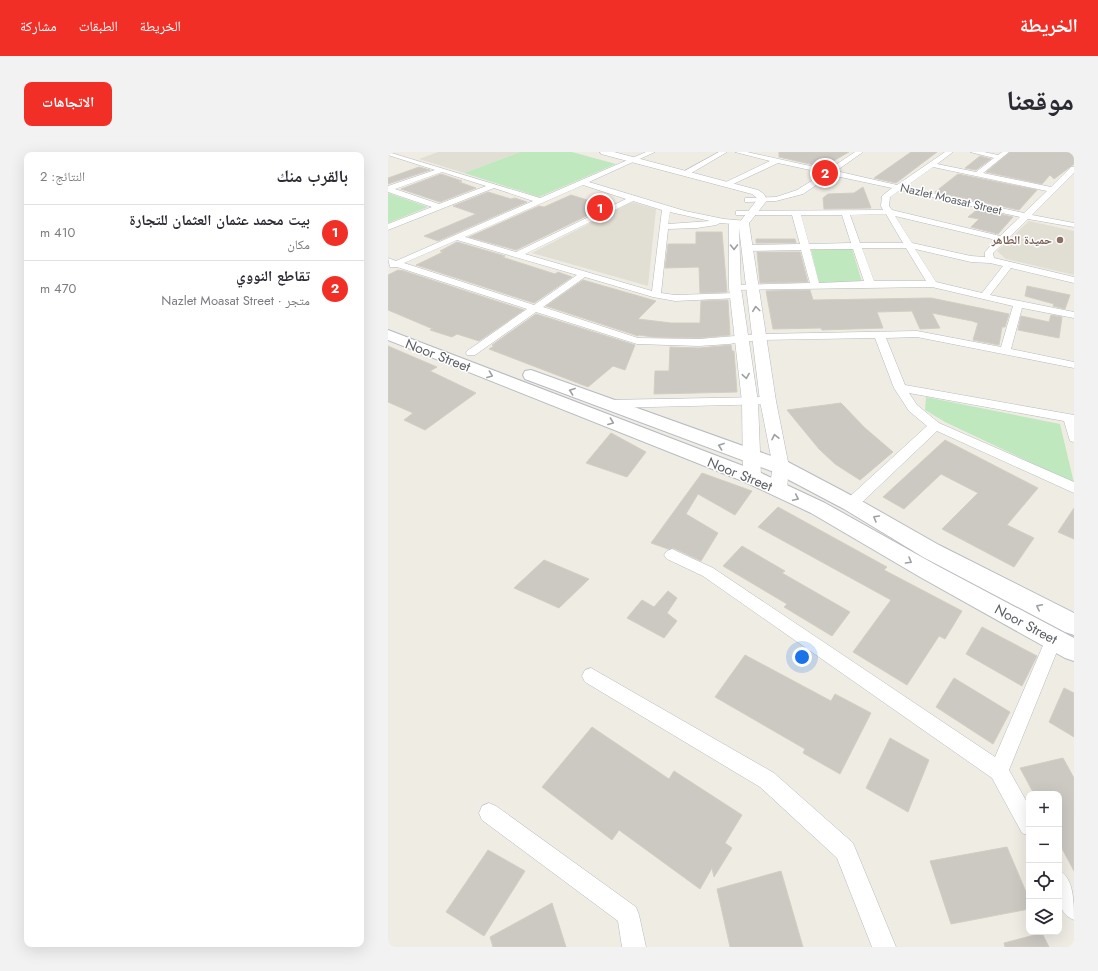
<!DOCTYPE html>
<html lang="ar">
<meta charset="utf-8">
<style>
:root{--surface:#fff;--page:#f2f2f3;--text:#2b2b33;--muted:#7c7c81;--line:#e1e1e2;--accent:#f22f26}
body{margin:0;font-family:Jost,"Noto Naskh Arabic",sans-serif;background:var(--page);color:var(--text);direction:rtl}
.controls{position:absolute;right:12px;bottom:12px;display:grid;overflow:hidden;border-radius:8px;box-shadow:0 4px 16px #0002}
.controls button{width:36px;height:36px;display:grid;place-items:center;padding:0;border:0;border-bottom:1px solid var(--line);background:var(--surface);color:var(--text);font:20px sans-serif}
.you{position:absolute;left:414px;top:505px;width:14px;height:14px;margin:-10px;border:3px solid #fff;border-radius:50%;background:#1a73e8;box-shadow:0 0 0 6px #1a73e833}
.badge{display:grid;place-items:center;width:26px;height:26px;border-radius:50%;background:var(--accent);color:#fff;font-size:13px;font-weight:700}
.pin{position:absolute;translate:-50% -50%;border:2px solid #fff;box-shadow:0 1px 4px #0006}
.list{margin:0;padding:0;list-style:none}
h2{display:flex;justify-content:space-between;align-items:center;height:52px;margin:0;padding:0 16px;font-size:17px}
h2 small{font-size:13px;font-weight:400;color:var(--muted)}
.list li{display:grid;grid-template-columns:26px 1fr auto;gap:12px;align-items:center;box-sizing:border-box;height:56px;padding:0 16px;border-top:1px solid var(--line)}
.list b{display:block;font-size:15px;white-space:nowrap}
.list p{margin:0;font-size:13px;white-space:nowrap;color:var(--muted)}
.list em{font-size:13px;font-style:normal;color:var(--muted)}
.icon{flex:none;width:22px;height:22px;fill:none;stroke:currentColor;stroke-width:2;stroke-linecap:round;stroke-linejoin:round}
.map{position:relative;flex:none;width:686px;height:795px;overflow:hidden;direction:ltr;border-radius:8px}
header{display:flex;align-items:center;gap:24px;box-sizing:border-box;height:56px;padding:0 20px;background:var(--accent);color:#fff}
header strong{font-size:19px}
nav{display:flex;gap:22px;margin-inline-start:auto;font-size:14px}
.intro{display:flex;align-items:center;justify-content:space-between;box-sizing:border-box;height:96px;padding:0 24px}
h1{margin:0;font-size:28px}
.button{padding:10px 18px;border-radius:8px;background:var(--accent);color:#fff;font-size:14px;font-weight:700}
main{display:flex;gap:24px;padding:0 24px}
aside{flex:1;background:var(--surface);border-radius:8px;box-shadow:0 4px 16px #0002}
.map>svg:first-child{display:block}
</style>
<header>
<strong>الخريطة</strong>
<nav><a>الخريطة</a><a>الطبقات</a><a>مشاركة</a></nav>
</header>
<div class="intro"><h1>موقعنا</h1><a class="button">الاتجاهات</a></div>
<main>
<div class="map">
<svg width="686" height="795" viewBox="0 0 686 795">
<rect width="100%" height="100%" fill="#efece4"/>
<!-- education -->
<g fill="#e1ded4">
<polygon points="50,0 132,0 76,21 31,7"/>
<polygon points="243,50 268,57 260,134 144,101"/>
<polygon points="641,69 686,79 686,123 618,107 609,99"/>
</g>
<!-- green -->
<g fill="#c0e8bf">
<polygon points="132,0 184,0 228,12 151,45 76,21"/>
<polygon points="0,41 40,55 0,71"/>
<polygon points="464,97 474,130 431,131 423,98"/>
<polygon points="538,245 672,272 686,331 557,270 537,258"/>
</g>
<!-- building -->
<g fill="#ccc9c3" stroke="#d4cec2">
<polygon points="391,0 461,0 435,15 391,5"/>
<polygon points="523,0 549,0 508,31 486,26"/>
<polygon points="622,0 686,0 686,12 666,27 662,23 654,32 598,20"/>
<polygon points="592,4 603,7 588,18 577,16"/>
<polygon points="31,15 42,18 0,32 0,26"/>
<polygon points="53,22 74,29 71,30 88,36 52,50 13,37"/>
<polygon points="570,22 649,38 631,58 547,40"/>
<polygon points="475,35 483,56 436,57 435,46 440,42 466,41"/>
<polygon points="100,40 123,47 127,46 139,50 50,89 36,84 88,62 65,54"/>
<polygon points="183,43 219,54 128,98 81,85 151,54 156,55"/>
<polygon points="590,57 625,65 610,82 583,75 591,67 580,65"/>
<polygon points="308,80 334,80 339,140 312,141 311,115 277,116 280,92 308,92"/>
<polygon points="368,87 407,87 408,91 368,91"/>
<polygon points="69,90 117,104 114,105 167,122 170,120 184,125 146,151 28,113 55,100 52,99"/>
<polygon points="369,100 412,100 420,130 372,131"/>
<polygon points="10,118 16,119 136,158 91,189 69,182 64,185 42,178 45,177 0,158 0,123"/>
<polygon points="195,128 268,149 250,167 283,171 312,171 313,149 340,148 342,183 311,186 265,185 251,183 250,184 158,154"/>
<polygon points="639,134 682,143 677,157 665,154 666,152 637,144"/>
<polygon points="422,138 425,148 543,146 621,162 617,175 614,175 611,193 585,188 590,171 584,169 544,161 552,176 532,177 524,159 489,160 495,176 434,178 433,176 385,177 378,139"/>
<polygon points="148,162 247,193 237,218 225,214 200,235 101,197 106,194 104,193"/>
<polygon points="663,163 674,165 671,186 630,178 633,164 661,170"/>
<polygon points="343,193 344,199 346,199 349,240 266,242 267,219 281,219 282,195 311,196"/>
<polygon points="0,194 49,215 42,219 88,241 37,278 16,268 25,261 0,250"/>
<polygon points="453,251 477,276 505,300 472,328 447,312 431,297 399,258"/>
<polygon points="223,281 258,300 239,325 198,311"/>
<polygon points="557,288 650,336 619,373 646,386 626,415 554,377 590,341 553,322 516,357 495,345"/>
<polygon points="314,321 364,339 347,363 310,342 298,362 330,381 313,409 285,396 280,397 263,391"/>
<polygon points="390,355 499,415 496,418 574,459 557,487 551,484 519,533 465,500 503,448 370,375"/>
<polygon points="686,356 686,387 670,380"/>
<polygon points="354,394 397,419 394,421 462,460 444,484 396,455 399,452 335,414"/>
<polygon points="156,408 201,427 171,456 126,436"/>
<polygon points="280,439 289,446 279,461 289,469 276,486 239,466 254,448 266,455"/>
<polygon points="594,475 649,504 634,534 578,502"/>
<polygon points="357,503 443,549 447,542 483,561 452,622 415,601 417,597 327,545"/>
<polygon points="566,526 622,560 605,592 548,555"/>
<polygon points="676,536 686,541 686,585 661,570"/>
<polygon points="204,575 281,627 286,619 354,663 337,691 344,696 326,725 324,716 312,737 231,678 224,688 154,635"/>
<polygon points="502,586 541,608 520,660 478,636"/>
<polygon points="675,606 686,626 686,719 671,691 671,642 646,642 632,616"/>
<polygon points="619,695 641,747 641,757 563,772 542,709"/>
<polygon points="100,698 137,719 96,784 58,760"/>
<polygon points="393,719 415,795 342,795 329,737"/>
<polygon points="164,751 178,795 105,795 102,785"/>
<polygon points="654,781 661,795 617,795 616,791"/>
</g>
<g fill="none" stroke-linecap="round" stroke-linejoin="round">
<!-- minor casing -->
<g stroke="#b6babe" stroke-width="1">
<g id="minor">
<path d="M0 0 152 46 258 0H267L201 30 297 59 336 67 359 69 360 71 359 73H356L332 71 328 73 309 76 280 77 273 141 287 143 348 141 353 144 351 146 287 149 265 145 197 125 155 155 250 186 311 187 371 182 529 179 613 195 625 154 544 135 344 138 342 136 347 133 422 131 413 98 360 99 356 96 360 93 412 92 404 63H348V59L495 58 493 54 494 44 504 36 443 23 415 42 388 49 360 50H357V46L388 45 409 38 436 21 390 11 341 34H338V30L382 9 347 0H359L440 18 467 0H475L448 19 509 33 557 0H565L549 12 588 20 606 6 582 0H596L610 3 614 0H621L595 21 663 35 683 15H686V21L644 63 686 71V75L640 67 605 101 606 106 686 125V131L623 116 602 143 686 160V166L634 156 623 197 686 210V216L529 185 498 186 517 233 686 263V290L682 289 676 269 521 241 529 253 551 271 686 330V341L549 279 468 356 463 357 458 356 456 352 458 348 539 274 521 259 506 236 487 186 371 188 341 192 311 194 249 192 148 160 87 203H79L78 201 79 199 139 157 9 115H2L0 106 8 109 145 49 106 36 0 78V72L44 55 0 40V34L47 18 0 3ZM545 15 659 39 636 61 517 35ZM54 20 98 34 51 52 7 37ZM195 33 238 47 128 100 77 85ZM512 38 632 65 612 84 504 58 501 54 502 45ZM245 49 274 58 264 139 137 102ZM282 60 322 69 280 72ZM498 62 515 91H472L462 63ZM413 63H454L463 91 421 92ZM507 64 608 88 597 100V105L583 104 524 91ZM69 88 189 123 146 153 16 111ZM474 96H518L538 129H486ZM422 97H465L476 129 431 131ZM527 97 583 110 602 111 615 114 594 141 548 130Z"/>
<polygon points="331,0 339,0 300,23 294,23 293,21"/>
<polygon points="380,245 384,246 386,249 384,252 220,256 216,255 214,252 216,249 220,248"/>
<polygon points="284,397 325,416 607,605 660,482 666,480 672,482 674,487 621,618 641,654 641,684 634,681 604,626 315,424 279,407 276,403 279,399"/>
<polygon points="203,516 386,621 465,691 508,795 484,795 449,706 372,635 197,530 194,524 197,518"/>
<polygon points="101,651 108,654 248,755 251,763 258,795 234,795 230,769 94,668 91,661 94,654"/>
<path d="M671 718C686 726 686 750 686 768 666 760 671 736 671 718Z"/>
</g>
</g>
<!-- tertiary casing -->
<g stroke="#b6babe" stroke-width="1">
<polygon id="tertiary" points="212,0 226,0 370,38 376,42 379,48 377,51 361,71 388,249 401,315 399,337 396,341 390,343 384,341 381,337 385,315 372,249 351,76 353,136 370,250 373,325 370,329 364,331 358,329 355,325 354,250 341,136 341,72 346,69 351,71 369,48 368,45 364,42 213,2"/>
</g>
<!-- secondary casing -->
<g stroke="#b7bbc1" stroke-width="2">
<g id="secondary">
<polygon points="0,178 371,320 437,351 548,413 686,486 686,509 677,506 532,425 423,361 357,330 0,188"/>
<polygon points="143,218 400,310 470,347 551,393 686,461 686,483 677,480 535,405 456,357 386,320 137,227 135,223 137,219"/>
</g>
</g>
<!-- minor -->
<use href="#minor" fill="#fff" fill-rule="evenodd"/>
<!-- tertiary -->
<use href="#tertiary" fill="#fff" fill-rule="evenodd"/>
<!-- secondary -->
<use href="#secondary" fill="#fff" fill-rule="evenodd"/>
</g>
<!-- one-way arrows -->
<defs><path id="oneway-chevron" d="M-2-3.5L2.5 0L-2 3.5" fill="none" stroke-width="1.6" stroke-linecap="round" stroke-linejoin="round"/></defs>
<g stroke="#9da0a3">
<use href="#oneway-chevron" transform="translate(346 95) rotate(89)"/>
<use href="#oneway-chevron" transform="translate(368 157) rotate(-97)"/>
<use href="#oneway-chevron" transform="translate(102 223) rotate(21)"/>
<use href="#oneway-chevron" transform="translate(358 224) rotate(81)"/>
<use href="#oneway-chevron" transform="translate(184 239) rotate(-160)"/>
<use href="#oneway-chevron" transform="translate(223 270) rotate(21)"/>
<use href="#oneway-chevron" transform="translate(387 285) rotate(-102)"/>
<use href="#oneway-chevron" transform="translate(333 294) rotate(-160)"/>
<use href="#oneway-chevron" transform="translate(408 346) rotate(25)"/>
<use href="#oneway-chevron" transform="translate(488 366) rotate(-150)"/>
<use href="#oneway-chevron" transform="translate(521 409) rotate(30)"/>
<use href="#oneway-chevron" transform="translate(651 455) rotate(-153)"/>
</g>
<!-- markers -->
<circle fill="#8d6e63" stroke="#fff" stroke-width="1.5" cx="672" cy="88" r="4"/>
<g text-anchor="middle" stroke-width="3" stroke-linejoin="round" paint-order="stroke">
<!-- far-street labels -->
<g font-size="12" fill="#5c6065" stroke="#fff">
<text transform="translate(563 47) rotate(13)" y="4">Nazlet Moasat Street</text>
</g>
<!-- far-education labels -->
<g font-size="12" font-weight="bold" fill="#785e54" stroke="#fff" text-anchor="end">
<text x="664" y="92">حميدة الطاهر</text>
</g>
<!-- street labels -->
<g font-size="14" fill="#5c6065" stroke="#fff">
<text transform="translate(50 203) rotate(21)" y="5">Noor Street</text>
<text transform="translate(352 322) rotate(22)" y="5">Noor Street</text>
<text transform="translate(638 472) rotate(28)" y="5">Noor Street</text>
</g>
</g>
</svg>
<div class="controls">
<button>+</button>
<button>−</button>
<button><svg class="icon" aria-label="locate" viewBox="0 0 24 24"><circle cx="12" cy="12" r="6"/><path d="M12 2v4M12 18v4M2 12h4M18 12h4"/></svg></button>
<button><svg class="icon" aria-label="layers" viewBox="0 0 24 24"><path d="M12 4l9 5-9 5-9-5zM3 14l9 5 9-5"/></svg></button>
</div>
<div class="you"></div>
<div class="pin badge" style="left:212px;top:56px">1</div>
<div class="pin badge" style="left:437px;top:21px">2</div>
</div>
<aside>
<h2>بالقرب منك<small>النتائج: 2</small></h2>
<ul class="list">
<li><span class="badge">1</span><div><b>بيت محمد عثمان العثمان للتجارة</b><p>مكان</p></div><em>410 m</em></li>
<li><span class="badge">2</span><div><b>تقاطع النووي</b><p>متجر · Nazlet Moasat Street</p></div><em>470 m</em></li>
</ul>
</aside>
</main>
